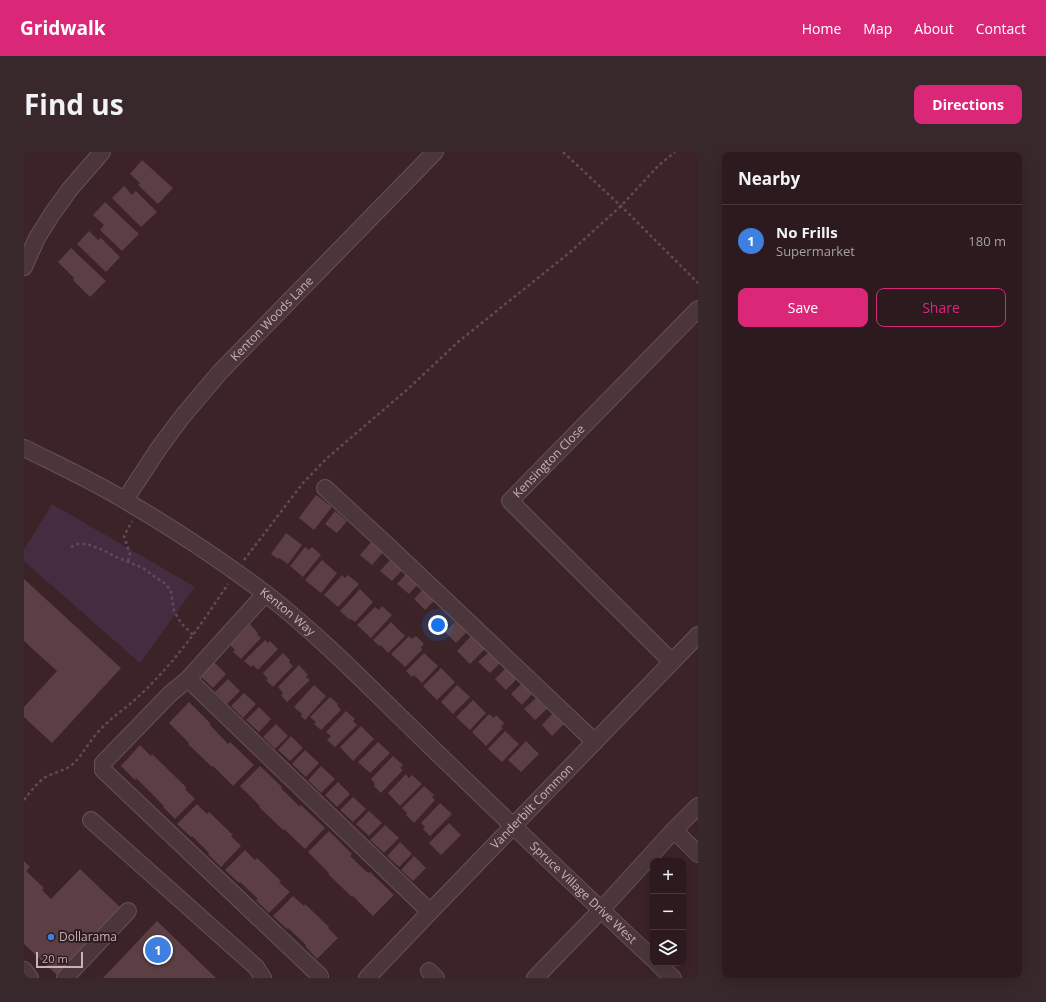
<!DOCTYPE html>
<meta charset="utf-8">
<style>
:root{--surface:#2c1a1e;--page:#38272b;--text:#f1f3f6;--muted:#a6a1a4;--line:#48383c;--accent:#db2777}
body{margin:0;font-family:"Open Sans",sans-serif;background:var(--page);color:var(--text)}
.controls{position:absolute;right:12px;bottom:12px;display:grid;overflow:hidden;border-radius:8px;box-shadow:0 4px 16px #0002}
.controls button{width:36px;height:36px;display:grid;place-items:center;padding:0;border:0;border-bottom:1px solid var(--line);background:var(--surface);color:var(--text);font:20px sans-serif}
.scale{position:absolute;left:12px;bottom:10px;width:47px;box-sizing:border-box;padding-left:4px;border:2px solid #c7b2b6;border-top:0;font-size:11px;line-height:14px;white-space:nowrap;color:#c7b2b6;-webkit-text-stroke:3px #301c20;paint-order:stroke}
.you{position:absolute;left:414px;top:473px;width:14px;height:14px;margin:-10px;border:3px solid #fff;border-radius:50%;background:#1a73e8;box-shadow:0 0 0 6px #1a73e833}
.badge{display:grid;place-items:center;width:26px;height:26px;border-radius:50%;background:var(--accent);color:#fff;font-size:13px;font-weight:700}
.pin{position:absolute;translate:-50% -50%;border:2px solid #fff;box-shadow:0 1px 4px #0006}
.list{margin:0;padding:0;list-style:none}
h2{display:flex;justify-content:space-between;align-items:center;height:52px;margin:0;padding:0 16px;font-size:17px}
h2 small{font-size:13px;font-weight:400;color:var(--muted)}
.list li{display:grid;grid-template-columns:26px 1fr auto;gap:12px;align-items:center;box-sizing:border-box;height:72px;padding:0 16px;border-top:1px solid var(--line)}
.list b{display:block;font-size:15px;white-space:nowrap}
.list p{margin:0;font-size:13px;white-space:nowrap;color:var(--muted)}
.list em{font-size:13px;font-style:normal;color:var(--muted)}
.actions{display:flex;gap:8px;padding:12px 16px}
.actions a{flex:1;padding:9px 0;border:1px solid var(--accent);border-radius:8px;text-align:center;font-size:14px;color:var(--accent)}
.actions .main{background:var(--accent);color:#fff}
.icon{flex:none;width:22px;height:22px;fill:none;stroke:currentColor;stroke-width:2;stroke-linecap:round;stroke-linejoin:round}
.map{position:relative;flex:none;width:674px;height:826px;overflow:hidden;border-radius:8px}
header{display:flex;align-items:center;gap:24px;box-sizing:border-box;height:56px;padding:0 20px;background:var(--accent);color:#fff}
header strong{font-size:19px}
nav{display:flex;gap:22px;margin-inline-start:auto;font-size:14px}
.intro{display:flex;align-items:center;justify-content:space-between;box-sizing:border-box;height:96px;padding:0 24px}
h1{margin:0;font-size:28px}
.button{padding:10px 18px;border-radius:8px;background:var(--accent);color:#fff;font-size:14px;font-weight:700}
main{display:flex;gap:24px;padding:0 24px}
aside{flex:1;background:var(--surface);border-radius:8px;box-shadow:0 4px 16px #0002}
.map>svg:first-child{display:block}
</style>
<header>
<strong>Gridwalk</strong>
<nav><a>Home</a><a>Map</a><a>About</a><a>Contact</a></nav>
</header>
<div class="intro"><h1>Find us</h1><a class="button">Directions</a></div>
<main>
<div class="map">
<svg width="674" height="826" viewBox="0 0 674 826">
<rect width="100%" height="100%" fill="#3b2328"/>
<!-- green -->
<polygon fill="#442d40" points="28,352 171,435 116,511 0,409 0,398"/>
<!-- building -->
<g fill="#5b3f44">
<polygon points="118,8 149,36 134,52 114,33 116,31 106,22"/>
<polygon points="100,34 108,43 112,39 133,60 117,75 88,46"/>
<polygon points="81,50 115,82 98,99 76,78 80,73 69,63"/>
<polygon points="65,79 74,88 77,86 96,105 82,120 53,92"/>
<polygon points="47,96 82,129 66,145 49,128 50,126 34,110"/>
<polygon points="292,343 308,355 290,378 275,366"/>
<polygon points="311,359 323,369 313,381 301,372"/>
<polygon points="262,381 278,393 264,412 255,406 254,407 247,402"/>
<polygon points="348,389 360,399 348,413 336,403"/>
<polygon points="281,395 285,398 288,395 297,403 279,425 266,414"/>
<polygon points="367,407 379,417 368,429 356,419"/>
<polygon points="298,408 313,421 297,441 281,428"/>
<polygon points="383,421 395,431 385,442 373,432"/>
<polygon points="318,423 321,426 324,423 335,432 314,455 300,443"/>
<polygon points="0,427 97,516 28,591 0,565 0,555 33,519 0,489"/>
<polygon points="400,436 412,447 401,458 390,447"/>
<polygon points="336,437 349,450 331,470 327,467 326,468 316,459"/>
<polygon points="358,454 368,463 347,486 333,473 351,455 355,458"/>
<polygon points="434,467 445,478 432,491 421,480"/>
<polygon points="367,470 381,484 364,501 357,493 355,494 349,488"/>
<polygon points="226,472 234,481 233,482 237,486 217,507 209,500 211,498 206,493"/>
<polygon points="448,483 462,496 446,512 433,499"/>
<polygon points="385,484 388,487 392,484 400,492 397,495 398,498 381,515 367,502"/>
<polygon points="241,488 244,491 246,489 254,497 234,518 229,513 227,515 220,509"/>
<polygon points="466,499 477,510 466,521 454,510"/>
<polygon points="259,501 266,508 265,510 269,514 249,535 242,528 244,527 239,521"/>
<polygon points="400,501 414,514 398,531 390,523 388,525 382,519"/>
<polygon points="189,509 202,522 189,536 175,523"/>
<polygon points="275,513 284,523 282,525 286,528 263,550 257,543 259,541 254,535"/>
<polygon points="483,515 494,526 482,538 471,527"/>
<polygon points="417,516 431,530 413,548 399,534"/>
<polygon points="204,527 216,539 203,552 191,540"/>
<polygon points="498,531 509,541 498,553 487,542"/>
<polygon points="290,533 302,544 281,568 277,564 278,562 270,555"/>
<polygon points="433,533 446,545 429,562 417,550"/>
<polygon points="220,541 232,552 219,566 207,554"/>
<polygon points="306,545 314,552 313,553 317,558 297,578 290,572 292,570 286,565"/>
<polygon points="512,546 523,557 511,568 500,557"/>
<polygon points="449,548 462,561 446,578 432,565"/>
<polygon points="165,550 187,572 186,573 204,592 206,590 230,613 209,634 189,614 188,615 164,592 165,591 145,571"/>
<polygon points="235,555 247,567 235,580 222,568"/>
<polygon points="322,559 331,567 329,569 333,573 311,595 303,588 307,584 302,580"/>
<polygon points="529,561 540,572 528,584 518,573"/>
<polygon points="465,562 470,566 472,563 480,571 477,575 479,576 462,594 448,580"/>
<polygon points="252,572 264,584 251,597 239,585"/>
<polygon points="337,574 350,587 329,609 316,595"/>
<polygon points="481,579 495,592 478,610 464,597"/>
<polygon points="267,584 279,596 266,609 254,598"/>
<polygon points="502,589 515,602 497,620 484,608"/>
<polygon points="354,590 366,601 346,621 334,610"/>
<polygon points="116,593 127,604 128,602 163,636 161,637 171,647 151,667 139,655 140,654 112,626 111,628 97,614"/>
<polygon points="281,598 295,611 282,625 268,612"/>
<polygon points="369,604 379,613 376,616 379,618 357,641 350,634 351,632 347,627"/>
<polygon points="236,614 258,635 257,636 276,655 277,653 301,676 281,697 260,677 259,678 235,655 236,654 216,634"/>
<polygon points="297,614 311,627 297,641 284,628"/>
<polygon points="382,622 385,626 388,623 398,632 376,654 364,641"/>
<polygon points="314,630 326,642 313,655 301,643"/>
<polygon points="400,634 410,643 408,645 411,648 390,671 382,663 383,661 378,656"/>
<polygon points="329,645 342,657 329,670 316,658"/>
<polygon points="416,651 428,662 406,684 399,677 401,675 397,671"/>
<polygon points="173,652 183,662 185,660 209,683 207,684 217,694 197,715 184,702 185,701 168,684 167,685 153,672"/>
<polygon points="345,659 358,671 345,684 332,672"/>
<polygon points="425,671 437,683 417,703 405,691"/>
<polygon points="361,673 375,686 360,701 346,688"/>
<polygon points="305,679 328,702 326,704 344,721 346,720 370,743 349,764 329,744 328,745 304,722 305,721 284,700"/>
<polygon points="376,690 388,702 375,715 363,704"/>
<polygon points="221,698 231,708 233,706 257,729 255,730 266,740 245,761 232,748 234,747 216,730 215,731 201,718"/>
<polygon points="390,704 402,716 389,729 377,718"/>
<polygon points="0,709 6,715 2,719 20,736 18,738 27,747 56,717 97,756 33,823 0,792"/>
<polygon points="269,744 280,754 281,752 305,775 304,776 314,786 293,807 281,794 282,793 264,776 263,777 249,764"/>
<polygon points="133,769 192,826 79,826"/>
</g>
<g fill="none" stroke-linecap="round" stroke-linejoin="round">
<!-- minor casing -->
<g stroke="#665256" stroke-width="18">
<g id="minor">
<polyline points="0,115 13,86 28,62 46,37 78,0"/>
<path id="s1" d="M0 296C34 313 69 329 102 349 150 377 197 408 242 442 300 487 351 541 404 592 478 664 554 736 629 807"/>
<polyline points="301,336 363,393 571,590"/>
<path id="s2" d="M101 348 135 296 158 265 196 220 411 0"/>
<polyline points="241,442 164,527 146,542 79,611 79,618 296,824"/>
<path id="s3" d="M648 510 486 349 674 157"/>
<polyline points="164,527 406,760"/>
<polyline points="67,668 232,815 239,826"/>
<polyline points="650,678 674,702"/>
<polyline points="633,811 649,826"/>
<polyline points="0,818 6,826"/>
<polyline points="405,819 412,826"/>
<polyline points="41,826 104,759"/>
<path id="s4" d="M343 826 406 760 674 483"/>
<polyline points="511,826 577,758 650,678 674,654"/>
</g>
</g>
<!-- path -->
<g stroke="#604a58" stroke-width="2.5" stroke-dasharray="3 3" stroke-linecap="butt">
<polyline points="539,0 597,54 674,131"/>
<polyline points="47,395 52,392 63,392 79,398 92,405 119,416 134,427 142,432 147,440 150,459 157,471 169,483"/>
<polyline points="220,408 279,331 302,307 385,236 434,190 545,101 597,54 634,14 651,0"/>
<polyline points="104,409 106,402 100,384 108,369"/>
<path d="M0 648C6 640 12 632 20 626 30 620 42 619 50 611 60 601 66 588 76 578 84 569 92 563 101 556 112 547 123 537 132 527 160 498 182 465 204 432"/>
</g>
<!-- minor -->
<use href="#minor" stroke="#4b373b" stroke-width="16"/>
</g>
<!-- markers -->
<circle fill="#3f7fe0" stroke="#301c20" stroke-width="1.5" cx="27" cy="785" r="4"/>
<g text-anchor="middle" stroke-width="4" stroke-linejoin="round" paint-order="stroke">
<!-- street labels -->
<g font-size="12" fill="#c7b2b6" stroke="#301c20">
<text dy="4" stroke="none"><textPath href="#s2" startOffset="234">Kenton Woods Lane</textPath></text>
<text dy="4" stroke="none"><textPath href="#s3" startOffset="284">Kensington Close</textPath></text>
<text dy="4" stroke="none"><textPath href="#s1" startOffset="311">Kenton Way</textPath></text>
<text dy="4" stroke="none"><textPath href="#s4" startOffset="238">Vanderbilt Common</textPath></text>
<text dy="4" stroke="none"><textPath href="#s1" startOffset="719">Spruce Village Drive West</textPath></text>
</g>
<!-- poi labels -->
<g font-size="12" fill="#c7b2b6" stroke="#301c20" text-anchor="start">
<text x="35" y="789">Dollarama</text>
</g>
</g>
</svg>
<div class="controls">
<button>+</button>
<button>−</button>
<button><svg class="icon" aria-label="layers" viewBox="0 0 24 24"><path d="M12 4l9 5-9 5-9-5zM3 14l9 5 9-5"/></svg></button>
</div>
<div class="scale">20 m</div>
<div class="you"></div>
<div class="pin badge" style="left:134px;top:798px;background:#3f7fe0">1</div>
</div>
<aside>
<h2>Nearby<small></small></h2>
<ul class="list">
<li><span class="badge" style="background:#3f7fe0">1</span><div><b>No Frills</b><p>Supermarket</p></div><em>180 m</em></li>
</ul>
<div class="actions"><a class="main">Save</a><a>Share</a></div>
</aside>
</main>
